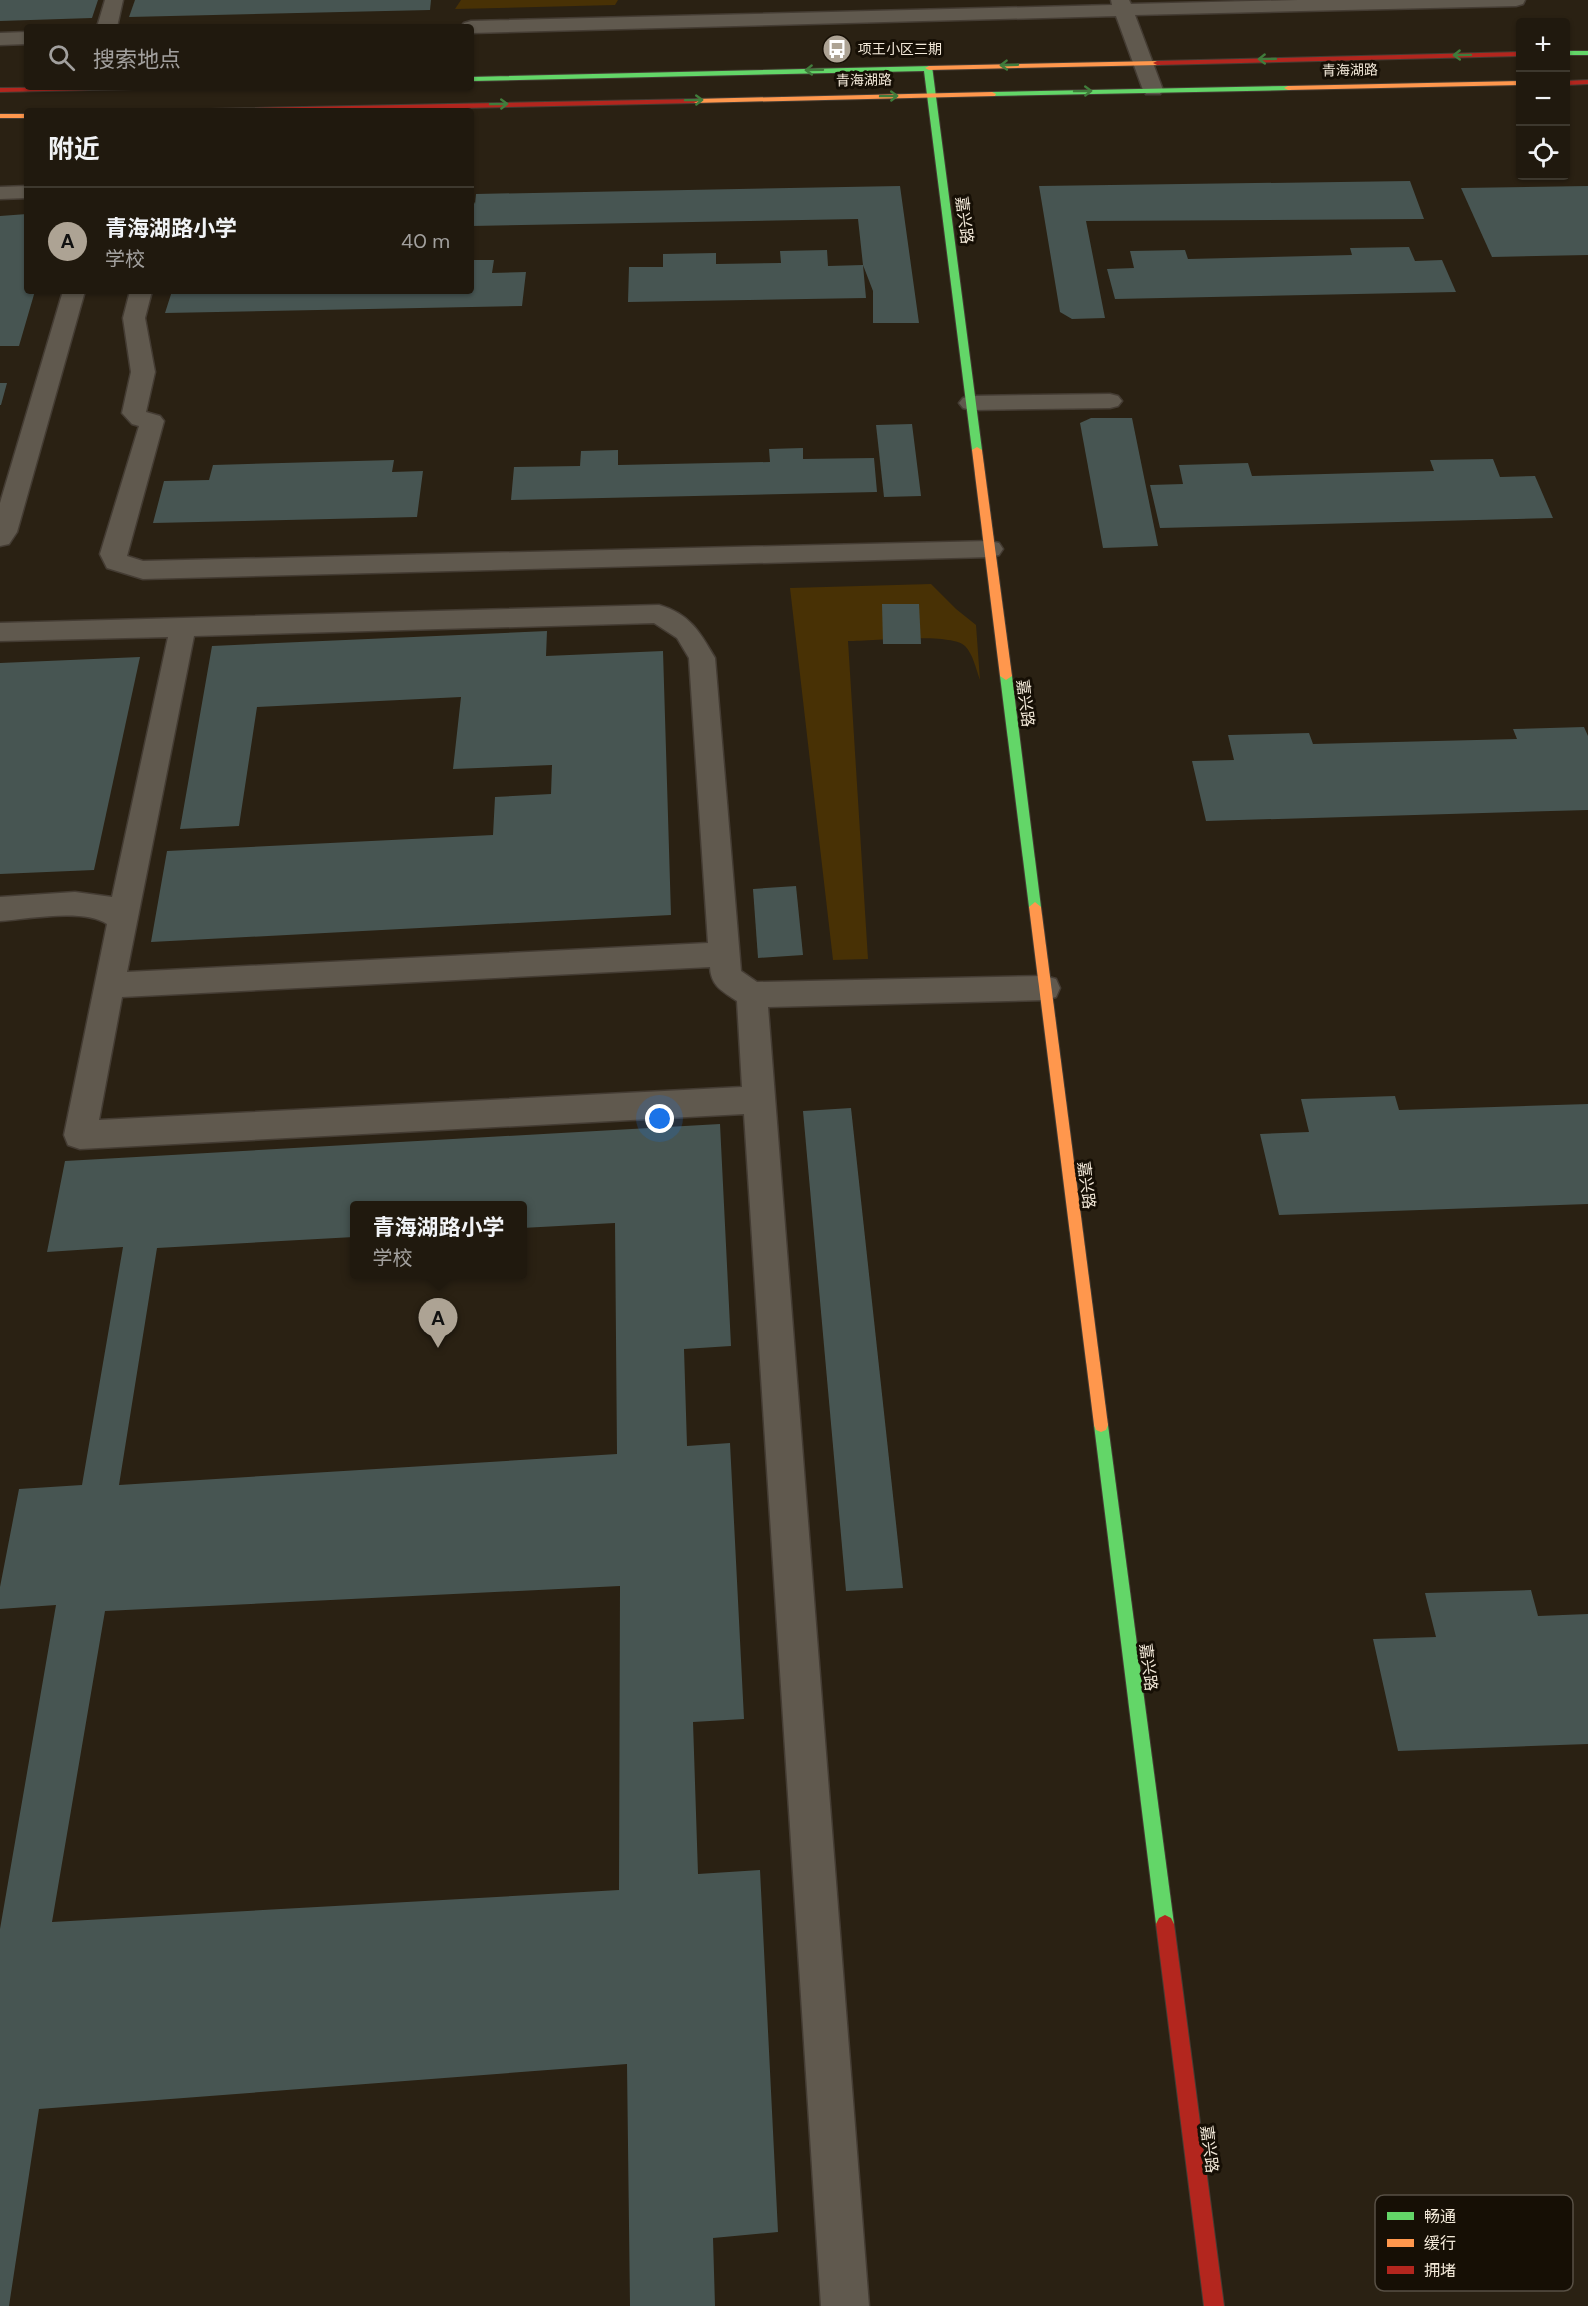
<!DOCTYPE html>
<html lang="zh">
<meta charset="utf-8">
<style>
:root{--surface:#20190e;--page:#282217;--text:#f1f3f6;--muted:#a2a09e;--line:#3d382e;--accent:#ada394}
body{margin:0;font-family:"DM Sans","Noto Sans SC",sans-serif;background:var(--page);color:var(--text)}
.controls{position:absolute;right:18px;top:18px;display:grid;overflow:hidden;border-radius:6px;box-shadow:0 2px 4px #0004}
.controls button{width:54px;height:54px;display:grid;place-items:center;padding:0;border:0;border-bottom:2px solid var(--line);background:var(--surface);color:var(--text);font:30px sans-serif}
.you{position:absolute;left:660px;top:1119px;width:21px;height:21px;margin:-15px;border:4px solid #fff;border-radius:50%;background:#1a73e8;box-shadow:0 0 0 9px #1a73e833}
.badge{display:grid;place-items:center;width:39px;height:39px;border-radius:50%;background:var(--accent);color:#111;font-size:20px;font-weight:700}
.pin{position:absolute;translate:-50% -50px;filter:drop-shadow(0 2px 3px #0008)}
.pin::after{content:'';position:absolute;top:32px;width:21px;height:18px;background:inherit;clip-path:polygon(0 0,100% 0,50% 100%)}
.popup{position:absolute;left:350px;top:1201px;width:177px;height:78px;box-sizing:border-box;display:grid;place-content:center;border-radius:6px;background:var(--surface);filter:drop-shadow(0 2px 4px #0005);font-size:20px;white-space:nowrap;color:var(--muted)}
.popup b{font-size:22px;color:var(--text)}
.popup::after{content:'';position:absolute;left:50%;top:100%;margin-left:-12px;border:12px solid transparent;border-top-color:var(--surface)}
.list{margin:0;padding:0;list-style:none}
h2{display:flex;justify-content:space-between;align-items:center;height:78px;margin:0;padding:0 24px;font-size:26px}
h2 small{font-size:20px;font-weight:400;color:var(--muted)}
.list li{display:grid;grid-template-columns:39px 1fr auto;gap:18px;align-items:center;box-sizing:border-box;height:108px;padding:0 24px;border-top:2px solid var(--line)}
.list b{display:block;font-size:22px;white-space:nowrap}
.list p{margin:0;font-size:20px;white-space:nowrap;color:var(--muted)}
.list em{font-size:20px;font-style:normal;color:var(--muted)}
.icon{flex:none;width:33px;height:33px;fill:none;stroke:currentColor;stroke-width:2;stroke-linecap:round;stroke-linejoin:round}
.map{position:relative;flex:none;width:1588px;height:2306px;overflow:hidden}
.search{position:absolute;background:var(--surface);box-shadow:0 2px 4px #0004;left:24px;top:24px;width:450px;height:66px;display:flex;align-items:center;gap:15px;box-sizing:border-box;padding:0 21px;border-radius:6px;color:var(--muted);font-size:22px}
.panel{position:absolute;background:var(--surface);box-shadow:0 2px 4px #0004;left:24px;top:108px;width:450px;height:186px;border-radius:6px}
.map>svg:first-child{display:block}
</style>
<div class="map">
<svg width="1588" height="2306" viewBox="0 0 1588 2306">
<rect width="100%" height="100%" fill="#2a2113"/>
<!-- green -->
<g fill="#483105">
<polygon points="461,0 618,0 615,5 455,9"/>
<path d="M931 584 956 609 976 625 980 680C976 669 973 654 965 646 952 632 870 641 848 641L868 959 833 960 790 588Z"/>
</g>
<!-- building -->
<g fill="#475552" fill-rule="evenodd">
<polygon points="0,0 98,0 92,18 0,21"/>
<polygon points="135,0 431,0 430,10 129,17"/>
<polygon points="1410,181 1424,219 1086,221 1105,318 1072,319 1060,312 1039,186"/>
<polygon points="900,186 919,323 873,323 873,291 863,265 866,298 628,302 629,267 663,267 663,254 716,253 716,264 781,263 780,251 827,250 828,266 863,265 858,219 471,226 471,195 475,204 476,194"/>
<polygon points="1588,186 1588,255 1492,257 1461,188"/>
<polygon points="27,214 27,291 35,291 19,346 0,346 0,216"/>
<polygon points="1409,247 1415,261 1442,260 1456,292 1115,299 1107,269 1134,268 1130,251 1185,250 1188,259 1352,255 1350,248"/>
<polygon points="471,260 494,260 492,273 526,272 522,306 165,313 172,291 471,291"/>
<polygon points="0,383 7,383 1,405 0,405"/>
<polygon points="1091,418 1132,418 1158,546 1103,548 1080,423"/>
<polygon points="912,424 921,496 884,497 876,425"/>
<polygon points="803,448 803,459 874,458 877,492 511,500 514,467 580,466 581,451 618,450 618,465 770,462 769,449"/>
<polygon points="1493,459 1500,477 1535,476 1553,518 1160,528 1150,485 1183,484 1179,465 1248,463 1252,476 1434,471 1430,460"/>
<polygon points="394,460 392,472 423,471 417,517 153,523 164,481 209,480 213,465"/>
<polygon points="882,604 919,604 921,644 883,644"/>
<polygon points="547,631 546,656 663,651 671,915 151,942 167,851 493,835 495,797 551,794 552,765 453,769 461,697 257,707 239,826 180,829 212,646"/>
<polygon points="140,657 94,870 0,874 0,663"/>
<polygon points="1584,727 1588,736 1588,810 1206,821 1192,761 1234,760 1228,735 1309,733 1313,744 1517,739 1513,729"/>
<polygon points="796,886 803,955 758,958 753,889"/>
<polygon points="1395,1096 1399,1110 1588,1104 1588,1204 1279,1215 1260,1134 1309,1132 1301,1099"/>
<polygon points="851,1108 903,1588 846,1591 803,1111"/>
<path d="M720 1124 731 1346 684 1349 687 1446 730 1443 744 1719 693 1722 698 1874 760 1870 778 2232 713 2238 715 2306H630L627 2064 39 2109 9 2306H0V1929L56 1605 0 1609V1587L19 1489 82 1485 123 1247 47 1252 65 1161ZM354 1206H522V1228L615 1223 617 1454 119 1485 157 1248 354 1237ZM620 1586 619 1890 52 1922 105 1611Z"/>
<polygon points="1531,1590 1538,1616 1588,1614 1588,1744 1398,1751 1373,1639 1436,1637 1425,1593"/>
</g>
<g fill="none" stroke-linecap="round" stroke-linejoin="round">
<!-- lane casing -->
<g stroke="#443c33" stroke-width="3">
<g id="lane">
<polygon points="105,0 123,0 117,27 97,27"/>
<polygon points="1111,0 1129,0 1131,4 1298,0 1525,0 1523,4 1516,6 1135,15 1163,90 1160,94 1146,94 1143,90 1116,16 471,33 471,27 461,27 464,23 471,21 1112,5"/>
<polygon points="27,32 27,44 0,45 0,33"/>
<polygon points="27,186 27,198 0,199 0,187"/>
<polygon points="63,291 85,291 17,532 9,544 0,546 0,503"/>
<polygon points="130,291 152,291 145,318 155,372 146,412 160,416 164,421 127,556 143,561 990,541 999,543 1003,549 999,555 990,557 143,579 107,568 100,554 139,426 132,424 122,413 131,372 123,318"/>
<polygon points="1110,394 1118,396 1122,401 1118,406 1110,408 971,410 963,408 959,403 963,398 971,396"/>
<path d="M659 605C690 614 700 632 715 658L741 971 757 982 1045 976 1056 979 1060 988 1056 997 1045 1000 768 1007 869 2306H821L744 1114 80 1149 68 1145 64 1135 107 924C84 908 28 919 0 921V897L75 892 112 897 168 637 0 641V623ZM654 623 677 638 689 658 708 943 127 972 194 636ZM710 967C711 986 722 991 737 1001L742 1087 99 1120 122 997Z"/>
</g>
</g>
<!-- fast casing -->
<g stroke="#443c33" stroke-width="2">
<g id="fast">
<rect x="1566" y="51" width="22" height="4"/>
<polygon points="932,66 982,450 977,453 972,450 924,71 471,81 471,77"/>
<polygon points="1288,86 1291,86 1291,90 992,96 988,94 992,92"/>
<polygon points="1006,672 1012,676 1041,907 1035,912 1029,907 1000,676"/>
<polygon points="1101,1418 1106,1420 1108,1425 1174,1924 1171,1930 1165,1933 1159,1930 1156,1924 1094,1425 1096,1420"/>
</g>
</g>
<!-- slow casing -->
<g stroke="#443c33" stroke-width="2">
<g id="slow">
<polygon points="1157,61 1160,61 1160,65 929,70 925,68 929,66"/>
<polygon points="1520,81 1520,85 1288,90 1284,88 1288,86"/>
<polygon points="992,92 996,94 995,96 694,103 690,101 694,99"/>
<rect x="0" y="114" width="27" height="4"/>
<polygon points="977,447 982,450 1012,676 1006,680 1000,676 972,450"/>
<polygon points="1035,902 1041,907 1108,1425 1106,1430 1101,1432 1096,1430 1094,1425 1029,907"/>
</g>
</g>
<!-- jam casing -->
<g stroke="#443c33" stroke-width="2">
<g id="jam">
<polygon points="1520,52 1520,56 1157,65 1153,63 1157,61"/>
<polygon points="1588,80 1588,84 1566,85 1566,81"/>
<polygon points="139,87 135,89 0,92 0,88"/>
<polygon points="697,99 698,101 694,103 328,111 205,111 209,109"/>
<polygon points="1165,1915 1171,1918 1174,1924 1224,2306 1204,2306 1156,1924 1159,1918"/>
</g>
</g>
<!-- lane -->
<use href="#lane" fill="#60594e" fill-rule="evenodd"/>
<!-- fast -->
<use href="#fast" fill="#63d668" fill-rule="evenodd"/>
<!-- slow -->
<use href="#slow" fill="#ff974d" fill-rule="evenodd"/>
<!-- jam -->
<use href="#jam" fill="#b3261e" fill-rule="evenodd"/>
</g>
<!-- one-way arrows -->
<defs><path id="oneway-shaft" d="M-6 0H5M1.5-3L5.5 0L1.5 3" fill="none" stroke-width="1.6" stroke-linecap="round" stroke-linejoin="round" transform="scale(1.5)"/></defs>
<g stroke="#407c3b">
<use href="#oneway-shaft" transform="translate(1462 55) rotate(179)"/>
<use href="#oneway-shaft" transform="translate(1267 59) rotate(179)"/>
<use href="#oneway-shaft" transform="translate(1009 65) rotate(178)"/>
<use href="#oneway-shaft" transform="translate(814 70) rotate(179)"/>
<use href="#oneway-shaft" transform="translate(1083 91) rotate(-1)"/>
<use href="#oneway-shaft" transform="translate(889 96) rotate(-1)"/>
<use href="#oneway-shaft" transform="translate(694 100) rotate(-1)"/>
<use href="#oneway-shaft" transform="translate(499 104) rotate(-1)"/>
</g>
<!-- icons -->
<defs>
<g id="bus-disc" transform="scale(1.5)"><circle r="9.5" fill="#ada394" stroke="#160f05"/><path d="M-5-6H5V4H4V6H2V4H-2V6H-4V4H-5ZM-3.5-4V0h7V-4ZM-3.5 1.2v1.5H-2V1.2ZM2 1.2v1.5H3.5V1.2Z" fill="#fff"/></g>
</defs>
<g fill-rule="evenodd">
<use href="#bus-disc" x="837" y="49"/>
</g>
<g text-anchor="middle" stroke-width="6" stroke-linejoin="round" paint-order="stroke">
<!-- far-poi labels -->
<g font-size="14" fill="#f3e9d9" stroke="#160f05" text-anchor="start">
<text x="858" y="54">项王小区三期</text>
</g>
<!-- far-street labels -->
<g font-size="14" fill="#f3e9d9" stroke="#160f05">
<text transform="translate(1350 70) rotate(-1)" y="5">青海湖路</text>
<text transform="translate(864 80) rotate(-1)" y="5">青海湖路</text>
</g>
<!-- street labels -->
<g font-size="16" fill="#f3e9d9" stroke="#160f05">
<text transform="translate(965 220) rotate(83)" y="6">嘉兴路</text>
<text transform="translate(1026 703) rotate(83)" y="6">嘉兴路</text>
<text transform="translate(1087 1185) rotate(83)" y="6">嘉兴路</text>
<text transform="translate(1149 1667) rotate(83)" y="6">嘉兴路</text>
<text transform="translate(1210 2149) rotate(83)" y="6">嘉兴路</text>
</g>
</g>
<!-- legend -->
<rect x="1375" y="2195" width="198" height="96" rx="9" fill="#160f05" stroke="#585045" stroke-width="1.5"/>
<rect x="1387" y="2212" width="27" height="8" fill="#63d668"/>
<rect x="1387" y="2239" width="27" height="8" fill="#ff974d"/>
<rect x="1387" y="2266" width="27" height="8" fill="#b3261e"/>
<g font-size="16" fill="#f3e9d9">
<text x="1424" y="2222">畅通</text>
<text x="1424" y="2249">缓行</text>
<text x="1424" y="2276">拥堵</text>
</g>
</svg>
<div class="controls">
<button>+</button>
<button>−</button>
<button><svg class="icon" aria-label="locate" viewBox="0 0 24 24"><circle cx="12" cy="12" r="6"/><path d="M12 2v4M12 18v4M2 12h4M18 12h4"/></svg></button>
</div>
<div class="you"></div>
<div class="pin badge" style="left:438px;top:1348px">A</div>
<div class="popup"><b>青海湖路小学</b>学校</div>
<div class="search"><svg class="icon" aria-label="search" viewBox="0 0 24 24"><circle cx="10" cy="10" r="6"/><path d="M15 15l6 6"/></svg>搜索地点</div>
<section class="panel">
<h2>附近<small></small></h2>
<ul class="list">
<li><span class="badge">A</span><div><b>青海湖路小学</b><p>学校</p></div><em>40 m</em></li>
</ul>
</section>
</div>
